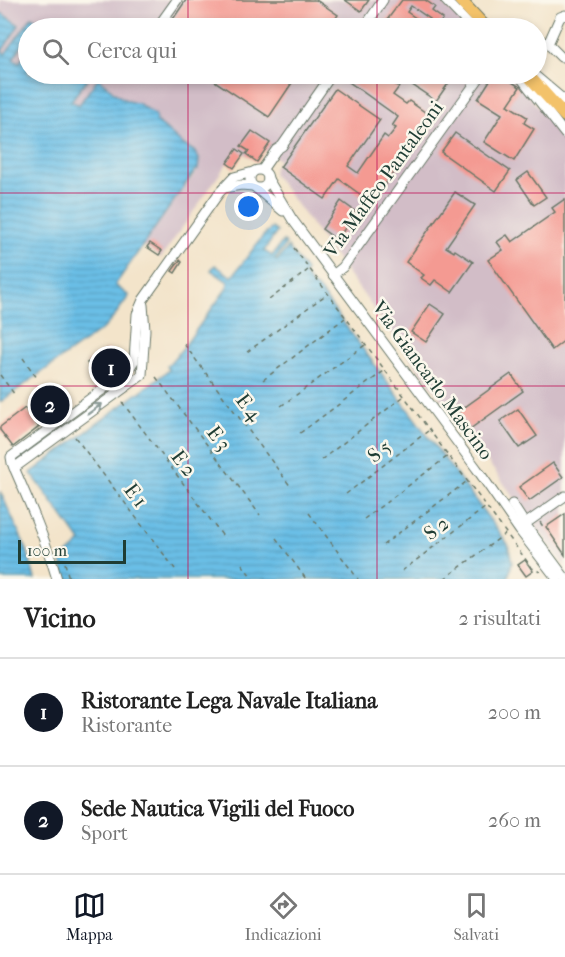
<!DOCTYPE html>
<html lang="it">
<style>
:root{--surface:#fff;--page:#f6f6f6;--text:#222;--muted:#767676;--line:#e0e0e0;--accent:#111827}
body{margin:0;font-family:"IM FELL French Canon",serif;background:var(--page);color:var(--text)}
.scale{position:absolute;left:18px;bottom:15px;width:108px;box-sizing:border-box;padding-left:6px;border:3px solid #1f3d34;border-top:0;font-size:16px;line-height:21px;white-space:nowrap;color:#1f3d34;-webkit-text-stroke:4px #fbf7ec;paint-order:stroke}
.you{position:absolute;left:249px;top:207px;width:21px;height:21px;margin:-15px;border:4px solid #fff;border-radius:50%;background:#1a73e8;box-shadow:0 0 0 9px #1a73e833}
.badge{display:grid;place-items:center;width:39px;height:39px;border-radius:50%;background:var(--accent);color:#fff;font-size:20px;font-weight:700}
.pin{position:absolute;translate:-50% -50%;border:3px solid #fff;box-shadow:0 2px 6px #0006}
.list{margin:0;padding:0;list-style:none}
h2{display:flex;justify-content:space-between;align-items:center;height:78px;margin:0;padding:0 24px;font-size:26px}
h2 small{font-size:20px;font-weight:400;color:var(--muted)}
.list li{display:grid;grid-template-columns:39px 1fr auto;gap:18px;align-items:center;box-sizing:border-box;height:108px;padding:0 24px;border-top:2px solid var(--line)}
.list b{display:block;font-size:22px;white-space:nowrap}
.list p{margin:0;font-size:20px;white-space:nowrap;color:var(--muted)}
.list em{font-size:20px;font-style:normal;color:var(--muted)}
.icon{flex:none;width:33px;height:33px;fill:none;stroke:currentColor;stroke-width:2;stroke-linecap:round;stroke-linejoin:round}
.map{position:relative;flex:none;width:565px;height:579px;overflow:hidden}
.search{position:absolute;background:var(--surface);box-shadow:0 3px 9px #0003;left:18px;right:18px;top:18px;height:66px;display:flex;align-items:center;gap:15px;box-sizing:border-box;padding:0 21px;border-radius:33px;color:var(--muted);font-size:22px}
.sheet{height:294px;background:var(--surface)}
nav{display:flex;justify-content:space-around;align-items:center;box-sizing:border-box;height:84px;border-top:2px solid var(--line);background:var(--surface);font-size:16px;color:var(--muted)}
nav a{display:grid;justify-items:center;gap:3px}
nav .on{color:var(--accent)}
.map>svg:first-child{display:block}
</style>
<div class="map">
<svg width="565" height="579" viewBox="0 0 565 579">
<defs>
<pattern id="water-rules" width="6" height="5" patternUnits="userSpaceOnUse" patternTransform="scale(1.5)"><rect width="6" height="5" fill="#6bbfe7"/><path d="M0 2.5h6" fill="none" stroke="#579cbc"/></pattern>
</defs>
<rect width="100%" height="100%" fill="#fbf7ec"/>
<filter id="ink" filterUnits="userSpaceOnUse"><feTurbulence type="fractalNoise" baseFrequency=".0167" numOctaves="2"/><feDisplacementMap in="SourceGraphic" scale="12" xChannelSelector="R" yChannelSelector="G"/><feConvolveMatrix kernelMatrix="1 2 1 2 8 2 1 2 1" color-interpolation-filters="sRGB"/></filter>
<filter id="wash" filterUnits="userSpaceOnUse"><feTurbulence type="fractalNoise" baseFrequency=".008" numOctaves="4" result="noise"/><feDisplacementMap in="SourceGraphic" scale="24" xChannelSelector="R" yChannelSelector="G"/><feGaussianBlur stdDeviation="1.35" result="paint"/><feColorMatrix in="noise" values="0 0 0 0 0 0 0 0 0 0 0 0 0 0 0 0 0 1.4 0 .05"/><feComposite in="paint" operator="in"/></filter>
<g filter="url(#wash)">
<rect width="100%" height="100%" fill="#f3e4ca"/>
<!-- industrial -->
<g fill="#d2bdc7">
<polygon points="0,0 440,0 467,28 34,28 38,22 32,17 5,54 1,51 19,25 0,12"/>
<polygon points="28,36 28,50 18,64 12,59"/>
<polygon points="91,74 510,74 521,86 565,141 565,566 273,173 274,168 279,160 265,150 257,162 237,149 161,258 143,245 198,169 199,159 194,151 182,144 156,121 155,115 134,103 123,99 98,78 79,106 71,101"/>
</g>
<!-- water -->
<g fill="url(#water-rules)" stroke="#457e8e" stroke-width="1.5">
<path d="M0 12 19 25 2 51 5 54 32 17 39 22 34 28H28V36L13 59 19 63 28 50V74H91L71 101 79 105 98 78C110 88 122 103 138 103L155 115 156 121 182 144 194 151 199 159 198 169 194 172 115 285 129 296 113 318 105 327 0 402Z"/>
<polygon points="272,228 277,232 264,251 272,256 283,241 286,244 275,260 277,261 288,247 306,271 304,274 311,284 320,291 508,544 512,562 508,579 65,579 61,560 81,542 31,473 169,370 167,366 183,348 227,288 228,282 211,270 215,265 232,277 263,236"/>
<polygon points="0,491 27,550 35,579 0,579"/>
</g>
<g id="blocks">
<!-- building -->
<g fill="#f49a92">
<polygon points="186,0 316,0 338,15 329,28 167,28"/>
<polygon points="345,0 369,0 361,11"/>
<polygon points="402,0 425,0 435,7 432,11 443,19 436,28 429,28 430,27 426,25 430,19 411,6 407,12 426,25 423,28 381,28"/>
<polygon points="204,74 298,74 269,117"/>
<polygon points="344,74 379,74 399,87 393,95 406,104 409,101 429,115 405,150 408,152 372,203 339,179 325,199 280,167 335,89 380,120 348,166 358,173 384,135 388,138 396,128 392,126 398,117 342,77"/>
<polygon points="414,74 455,74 436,101 408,82"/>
<polygon points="494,74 499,74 520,87 508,105 527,117 524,123 534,129 514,161 484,142 502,114 478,99"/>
<polygon points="252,131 270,143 257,162 246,154 249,151 241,146"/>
<polygon points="455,133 510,171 496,191 441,152"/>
<polygon points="237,149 244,154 234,168 227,163"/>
<polygon points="528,172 546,197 534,205 517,180"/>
<polygon points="455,192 475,205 446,247 454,252 455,250 473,262 452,292 435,280 431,285 421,278 424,275 406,262"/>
<polygon points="565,199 565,340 552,350 488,260 503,250 497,242 507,235 512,242 555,212 552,208"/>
<polygon points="341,201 356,212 337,240 322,229"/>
<polygon points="150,243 162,251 159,255 147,247"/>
<polygon points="180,260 182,262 175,273 172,271"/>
<polygon points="430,304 445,314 426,342 411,332"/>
<polygon points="107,349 120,368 100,382 87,363"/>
<polygon points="511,374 523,391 470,429 458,412"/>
<polygon points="52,389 65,408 47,421 34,403"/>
<polygon points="25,408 39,427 13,447 0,430 0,427"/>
<polygon points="518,409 537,436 519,448 500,421"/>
<polygon points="553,463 563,477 529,501 519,487"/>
<polygon points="565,514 565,555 546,527"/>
<polygon points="525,560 533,571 526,576 518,565"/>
</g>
</g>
</g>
<g filter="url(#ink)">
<use href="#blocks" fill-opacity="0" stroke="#697768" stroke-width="1.5"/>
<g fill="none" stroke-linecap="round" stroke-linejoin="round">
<!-- minor casing -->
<g stroke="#697768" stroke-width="11">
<g id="minor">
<polyline points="445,0 472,28"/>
<polyline points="157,28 177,0"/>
<polyline points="364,28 383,0"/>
<polyline points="561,57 548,44 560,17 565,15"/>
<polyline points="516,74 522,79 565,134"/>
<polyline points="533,74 565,101"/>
<circle cx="259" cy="179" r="9"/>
<polyline points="262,170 276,150 282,146 332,74"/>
<polyline points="268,179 292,219 477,469 520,531 557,579"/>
<polyline points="224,188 241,185 253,186"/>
<polyline points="256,188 283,211"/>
<polyline points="333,275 343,267 482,74"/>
<polyline points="14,468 142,375 145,330 143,305"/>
<polyline points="565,496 525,524 565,578"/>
<polyline points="512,504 525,524"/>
<path d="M57 579C45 538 29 502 12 463L11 457 128 371 134 361 137 314 143 300 219 193 234 177 253 172"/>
</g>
</g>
<!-- major casing -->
<g stroke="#697768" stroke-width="14">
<g id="major">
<polyline points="460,0 486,28"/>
<polyline points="527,74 565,116"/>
</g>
</g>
<!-- path -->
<g stroke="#697768" stroke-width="1.5" stroke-dasharray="4.5 4.5" stroke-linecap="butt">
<polyline points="294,248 532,568 540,572"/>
<polyline points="269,300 308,270"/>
<polyline points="184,344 291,487"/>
<polyline points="247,352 327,294"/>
<polyline points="23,358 37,378"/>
<polyline points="0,375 15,395"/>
<polyline points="156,377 260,515"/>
<polyline points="263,380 345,318"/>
<polyline points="122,402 225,539"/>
<polyline points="281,406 365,345"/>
<polyline points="300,433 384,371"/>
<polyline points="75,437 175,569"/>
<polyline points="321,460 403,397"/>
<polyline points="346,494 428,431"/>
<polyline points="309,513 358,579"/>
<polyline points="364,519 448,456"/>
<polyline points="540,522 544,528 543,529"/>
<polyline points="276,538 306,579"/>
<polyline points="383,545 466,482"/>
<polyline points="65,563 69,579"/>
<polyline points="242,564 253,579"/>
<polyline points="402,571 486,507"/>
<polyline points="444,579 505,534"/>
</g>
<!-- minor -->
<use href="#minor" stroke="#fff" stroke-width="9"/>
<!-- major -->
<use href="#major" stroke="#f3c26a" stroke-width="12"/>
</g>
<!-- one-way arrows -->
<defs><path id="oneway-shaft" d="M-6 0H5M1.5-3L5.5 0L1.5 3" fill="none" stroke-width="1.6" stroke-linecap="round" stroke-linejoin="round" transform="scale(1.5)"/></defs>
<use stroke="#8f9e9a" href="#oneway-shaft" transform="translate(95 409) rotate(-36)"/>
</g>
<!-- grid -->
<path fill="none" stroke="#c2185b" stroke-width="1.5" stroke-opacity="0.55" d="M188 0V28M377 0V28M188 74V579M377 74V579M0 193H565M0 386H565"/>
<g text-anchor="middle" stroke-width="5" stroke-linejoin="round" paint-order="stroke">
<!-- street labels -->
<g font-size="20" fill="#1f3d34" stroke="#fbf7ec">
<text transform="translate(383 179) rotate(-54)" y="7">Via Maffeo Pantaleoni</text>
<text transform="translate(433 380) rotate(54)" y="7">Via Giancarlo Mascino</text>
<text transform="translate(249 407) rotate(53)" y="7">E 4</text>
<text transform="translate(219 438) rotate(53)" y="7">E 3</text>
<text transform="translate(379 451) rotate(-37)" y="7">S 5</text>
<text transform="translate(184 463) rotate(53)" y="7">E 2</text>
<text transform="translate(136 495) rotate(53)" y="7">E 1</text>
<text transform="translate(436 528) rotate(-37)" y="7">S 2</text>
</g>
</g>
</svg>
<div class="scale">100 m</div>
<div class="you"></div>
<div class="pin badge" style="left:111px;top:368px">1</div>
<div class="pin badge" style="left:50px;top:405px">2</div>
<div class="search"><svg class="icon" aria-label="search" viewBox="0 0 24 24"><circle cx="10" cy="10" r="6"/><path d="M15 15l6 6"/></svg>Cerca qui</div>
</div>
<section class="sheet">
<h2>Vicino<small>2 risultati</small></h2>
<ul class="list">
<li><span class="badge">1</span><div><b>Ristorante Lega Navale Italiana</b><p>Ristorante</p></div><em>200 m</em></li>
<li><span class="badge">2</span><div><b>Sede Nautica Vigili del Fuoco</b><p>Sport</p></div><em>260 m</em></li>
</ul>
</section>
<nav>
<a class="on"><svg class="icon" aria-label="map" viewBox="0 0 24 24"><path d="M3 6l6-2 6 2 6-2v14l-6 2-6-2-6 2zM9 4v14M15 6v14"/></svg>Mappa</a>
<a><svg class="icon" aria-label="directions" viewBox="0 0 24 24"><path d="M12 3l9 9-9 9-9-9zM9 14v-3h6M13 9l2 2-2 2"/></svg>Indicazioni</a>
<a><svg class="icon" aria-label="saved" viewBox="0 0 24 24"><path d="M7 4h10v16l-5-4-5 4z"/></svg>Salvati</a>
</nav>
